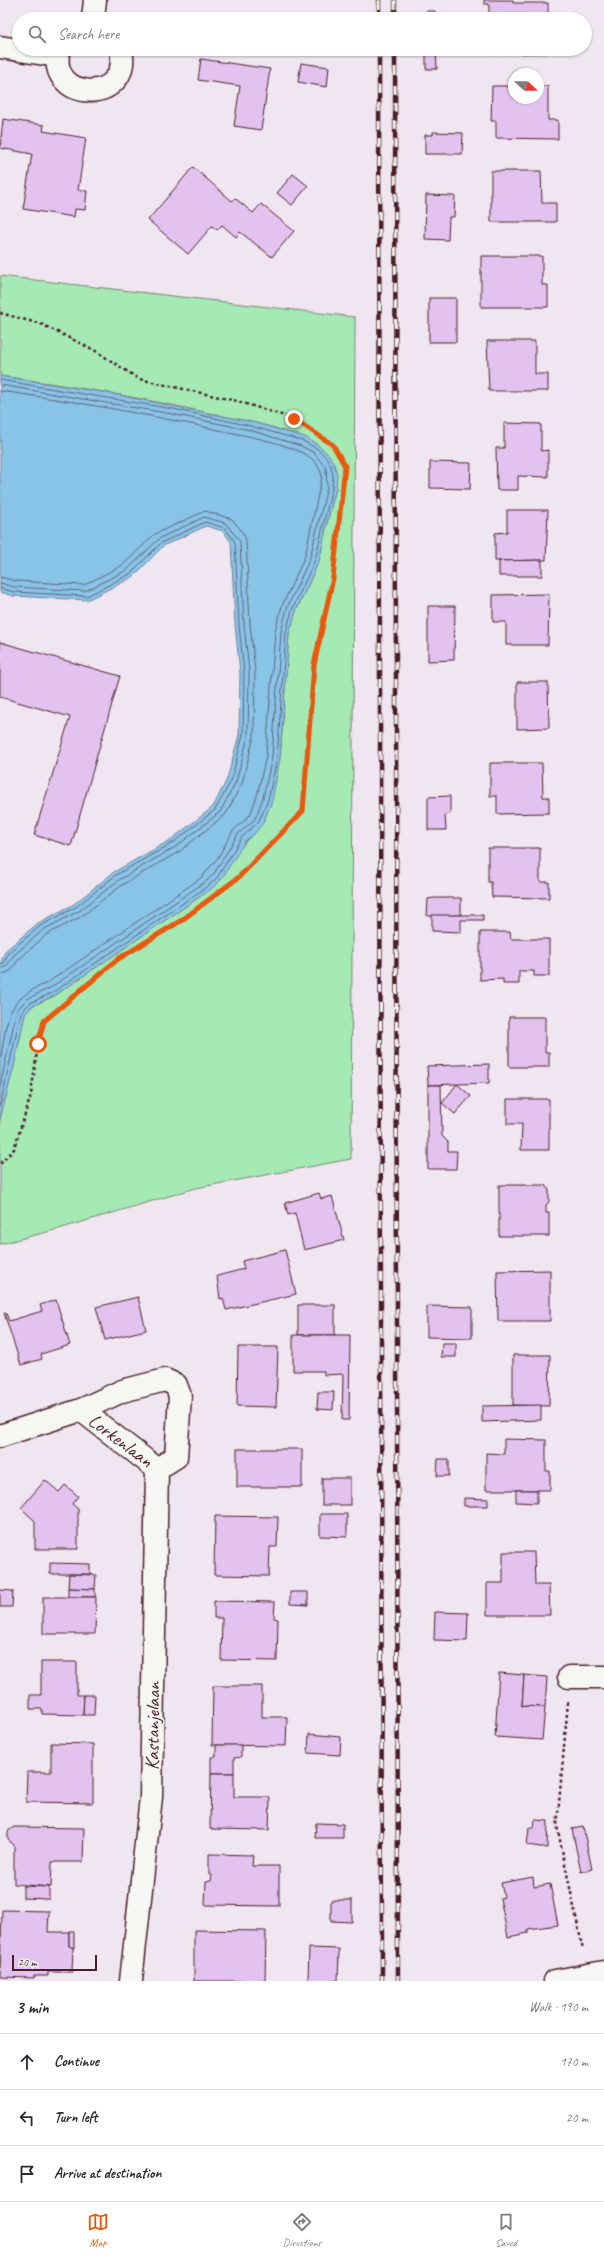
<!DOCTYPE html>
<meta charset="utf-8">
<style>
:root{--surface:#fff;--page:#f7f7f7;--text:#2b2b33;--muted:#7c7c81;--line:#e1e1e2;--accent:#ea580c}
body{margin:0;font-family:Caveat,sans-serif;background:var(--page);color:var(--text)}
.compass{position:absolute;left:508px;top:68px;width:36px;height:36px;border-radius:50%;background:var(--surface);box-shadow:0 1px 3px #0004;rotate:112deg}
.scale{position:absolute;left:12px;bottom:10px;width:85px;box-sizing:border-box;padding-left:4px;border:2px solid #4a1f2b;border-top:0;font-size:11px;line-height:14px;white-space:nowrap;color:#4a1f2b;-webkit-text-stroke:3px #f6f6f2;paint-order:stroke}
.stop{position:absolute;width:12px;height:12px;margin:-9px;border:3px solid #ea580c;border-radius:50%;background:#fff}
.stop.end{background:#ea580c;border-color:#fff;box-shadow:0 1px 4px #0008}
.list{margin:0;padding:0;list-style:none}
h2{display:flex;justify-content:space-between;align-items:center;height:52px;margin:0;padding:0 16px;font-size:17px}
h2 small{font-size:13px;font-weight:400;color:var(--muted)}
.list li{display:grid;grid-template-columns:26px 1fr auto;gap:12px;align-items:center;box-sizing:border-box;height:56px;padding:0 16px;border-top:1px solid var(--line)}
.list b{display:block;font-size:15px;white-space:nowrap}
.list em{font-size:13px;font-style:normal;color:var(--muted)}
.icon{flex:none;width:22px;height:22px;fill:none;stroke:currentColor;stroke-width:2;stroke-linecap:round;stroke-linejoin:round}
.map{position:relative;flex:none;width:604px;height:1981px;overflow:hidden}
.search{position:absolute;background:var(--surface);box-shadow:0 1px 3px #0004;left:12px;right:12px;top:12px;height:44px;display:flex;align-items:center;gap:10px;box-sizing:border-box;padding:0 14px;border-radius:22px;color:var(--muted);font-size:15px}
.sheet{height:220px;background:var(--surface)}
nav{display:flex;justify-content:space-around;align-items:center;box-sizing:border-box;height:56px;border-top:1px solid var(--line);background:var(--surface);font-size:11px;color:var(--muted)}
nav a{display:grid;justify-items:center;gap:2px}
nav .on{color:var(--accent)}
.map>svg:first-child{display:block}
</style>
<div class="map">
<svg width="604" height="1981" viewBox="0 0 604 1981">
<rect width="100%" height="100%" fill="#f0e6f1"/>
<filter id="ink" filterUnits="userSpaceOnUse"><feTurbulence type="fractalNoise" baseFrequency=".025" numOctaves="2"/><feDisplacementMap in="SourceGraphic" scale="8" xChannelSelector="R" yChannelSelector="G"/><feConvolveMatrix kernelMatrix="1 2 1 2 8 2 1 2 1" color-interpolation-filters="sRGB"/></filter>
<g filter="url(#ink)">
<!-- green -->
<path fill="#a5e9b5" stroke="#788470" d="M0 276 355 317 351 1159 196 1188 55 1230 0 1244V1119L14 1066 25 1014 32 1006 54 996 211 889C228 874 236 846 254 834L280 758 289 634 296 611 319 561 329 514 336 489 318 445C284 427 243 420 204 412 137 397 68 385 0 376Z"/>
<!-- water -->
<polygon fill="#88c4e8" stroke="#6f829c" points="0,376 108,393 252,422 305,437 318,445 329,455 334,464 337,474 336,489 329,514 319,561 296,611 289,634 280,758 272,801 263,823 254,834 246,840 220,881 211,889 54,996 32,1006 25,1014 14,1066 0,1119 0,965 5,951 38,923 74,904 114,872 172,839 213,807 227,779 239,735 240,672 235,625 231,542 223,531 206,526 163,546 133,577 87,600 13,596 0,592"/>
<g fill="none" stroke-linecap="round" stroke-linejoin="round">
<!-- shore -->
<g stroke="#636177" stroke-width="1">
<polyline points="0,380 173,409 251,426 303,441 316,448 326,457 331,466 333,475 332,488 315,560 292,610 286,633 277,758 268,800 259,821 242,837 217,878 208,886 52,993 30,1003 21,1013 0,1106"/>
<polyline points="0,385 172,414 250,430 301,446 313,452 326,468 327,487 310,558 287,608 281,632 272,757 263,798 255,819 238,834 213,875 205,882 50,988 27,999 17,1010 0,1086"/>
<path d="M0 391C73 401 146 414 218 430 244 435 287 443 308 456 316 461 320 468 322 476L305 556 282 606 275 631 266 756 257 796 250 815 233 831 217 859 201 878 47 983C3 1001 8 1020 0 1062"/>
<polyline points="0,577 16,581 84,585 123,565 155,534 205,511 232,519 243,533 246,540 250,624 255,671 254,736 242,783 226,814 180,851 122,885 82,916 46,935 18,960 11,971 0,975"/>
<polyline points="0,583 15,587 85,591 127,570 160,538 204,517 225,523 240,541 244,625 249,671 248,737 236,782 220,812 177,846 119,880 79,911 43,930 13,956 7,966 0,969"/>
<polyline points="0,588 14,592 87,596 130,574 161,543 205,522 225,528 235,542 239,625 244,672 243,735 231,781 215,810 174,842 116,875 76,907 40,926 8,953 4,963 0,964"/>
</g>
</g>
<!-- building -->
<g fill="#e2c2ef" stroke="#4a1f2b">
<polygon points="484,0 513,0 513,3 548,3 548,19 489,19 489,4 484,4"/>
<polygon points="426,11 435,11 436,19 426,19"/>
<rect x="324" y="18" width="20" height="1"/>
<polygon points="426,49 436,49 437,69 426,69"/>
<polygon points="489,49 548,49 548,53 490,54"/>
<polygon points="201,59 270,69 261,130 234,126 240,86 198,80"/>
<polygon points="301,63 329,67 327,87 298,82"/>
<polygon points="492,86 514,86 514,98 538,98 538,86 548,86 548,120 558,120 558,139 496,138 496,121 491,121"/>
<polygon points="3,119 44,125 43,131 86,138 78,190 87,191 85,210 75,209 74,217 23,209 32,154 0,148"/>
<polygon points="433,132 463,133 462,154 425,154 425,135 433,135"/>
<polygon points="193,167 232,201 235,198 253,213 261,204 294,231 272,257 240,232 236,237 222,225 217,230 212,226 188,254 148,220"/>
<polygon points="491,171 541,171 542,203 556,203 556,222 491,222"/>
<polygon points="293,174 308,186 292,205 277,193"/>
<polygon points="426,195 455,196 454,217 449,217 448,240 425,239"/>
<polygon points="481,256 542,256 542,285 548,285 548,307 481,307"/>
<rect x="429" y="298" width="27" height="44"/>
<polygon points="487,341 535,341 535,374 548,374 548,391 489,391"/>
<polygon points="504,423 541,424 541,451 548,450 548,477 518,476 518,490 497,490 496,448 504,448"/>
<polygon points="430,462 471,463 470,489 430,488"/>
<polygon points="507,510 548,510 546,560 495,561 495,533 507,532"/>
<polygon points="542,560 542,576 499,576 499,561"/>
<polygon points="549,594 548,645 506,645 506,622 493,622 493,595"/>
<polygon points="428,606 455,606 454,660 428,661"/>
<polygon points="0,642 120,676 71,846 34,835 70,717 0,697"/>
<polygon points="517,682 548,682 549,728 517,729"/>
<polygon points="490,763 542,763 543,797 549,797 549,813 497,814 497,796 490,796"/>
<polygon points="450,796 450,814 445,815 446,830 428,830 428,797"/>
<polygon points="488,848 540,848 540,882 549,882 549,898 492,897 491,882 488,882"/>
<polygon points="434,898 461,898 461,915 427,916 428,899"/>
<polygon points="432,915 483,915 483,920 461,920 461,932 432,931"/>
<polygon points="480,932 510,932 511,939 549,939 549,976 534,976 534,971 519,971 519,984 503,984 503,979 480,980"/>
<polygon points="509,1017 545,1017 545,1052 549,1052 549,1067 509,1067"/>
<polygon points="489,1064 489,1083 428,1085 427,1066"/>
<polygon points="457,1084 471,1096 455,1114 442,1103"/>
<polygon points="428,1085 441,1085 442,1136 448,1142 448,1151 457,1151 456,1169 428,1169"/>
<polygon points="507,1099 549,1099 549,1150 521,1150 522,1124 507,1124"/>
<polygon points="499,1185 546,1185 549,1190 549,1202 546,1205 546,1213 549,1213 549,1236 499,1236"/>
<polygon points="319,1193 321,1199 332,1196 344,1240 304,1250 295,1213 288,1215 285,1203"/>
<polygon points="285,1250 296,1294 226,1310 223,1298 220,1299 217,1276 244,1269 242,1261"/>
<polygon points="550,1270 550,1321 498,1321 497,1271"/>
<polygon points="138,1297 146,1330 105,1340 96,1307"/>
<polygon points="56,1300 70,1345 41,1354 42,1359 21,1365 4,1313 6,1313 9,1321 42,1311 40,1305"/>
<rect x="298" y="1305" width="37" height="30"/>
<polygon points="427,1306 472,1307 472,1338 427,1337"/>
<polygon points="293,1335 350,1335 349,1420 342,1420 343,1374 324,1375 324,1371 293,1371"/>
<polygon points="442,1343 456,1343 456,1357 441,1357"/>
<polygon points="238,1347 278,1347 276,1407 237,1406"/>
<polygon points="513,1355 550,1355 549,1406 513,1405"/>
<polygon points="318,1392 334,1392 333,1410 317,1409"/>
<polygon points="541,1405 541,1420 482,1422 482,1406"/>
<polygon points="504,1439 546,1440 546,1471 550,1471 550,1490 486,1490 486,1453 504,1454"/>
<rect x="237" y="1449" width="65" height="38"/>
<polygon points="438,1459 449,1459 449,1476 437,1476"/>
<rect x="322" y="1478" width="28" height="27"/>
<polygon points="45,1480 59,1492 65,1485 78,1496 72,1504 78,1509 78,1549 35,1549 35,1521 21,1508"/>
<polygon points="516,1490 537,1490 537,1503 516,1502"/>
<polygon points="464,1498 488,1499 488,1506 464,1506"/>
<polygon points="320,1514 347,1514 347,1537 320,1536"/>
<polygon points="215,1516 278,1517 277,1547 270,1547 269,1576 214,1575"/>
<polygon points="503,1552 534,1552 535,1585 549,1585 550,1615 487,1615 487,1583 503,1583"/>
<polygon points="50,1563 90,1564 90,1574 50,1574"/>
<polygon points="69,1574 96,1575 95,1589 68,1588"/>
<polygon points="68,1588 95,1589 95,1597 68,1597"/>
<polygon points="0,1590 13,1591 12,1607 0,1607"/>
<polygon points="290,1592 308,1592 308,1605 290,1604"/>
<polygon points="43,1597 96,1597 95,1634 43,1634"/>
<polygon points="214,1601 275,1602 274,1618 278,1619 277,1661 221,1660 222,1618 214,1618"/>
<polygon points="435,1612 468,1613 467,1641 434,1640"/>
<polygon points="41,1662 77,1662 77,1695 84,1695 83,1715 42,1714 42,1709 30,1709 30,1695 41,1695"/>
<polygon points="499,1673 524,1675 522,1706 545,1707 542,1740 495,1737"/>
<polygon points="524,1675 547,1677 545,1707 522,1706"/>
<polygon points="213,1686 262,1686 262,1717 287,1717 286,1746 212,1745"/>
<polygon points="84,1695 95,1695 94,1715 83,1715"/>
<polygon points="309,1734 341,1737 340,1755 308,1753"/>
<polygon points="51,1743 93,1744 93,1803 26,1802 27,1772 51,1772"/>
<polygon points="216,1745 241,1745 241,1757 234,1758 234,1773 211,1773 211,1757 216,1757"/>
<polygon points="211,1773 234,1773 234,1797 270,1797 269,1830 210,1829"/>
<polygon points="535,1820 548,1821 547,1848 527,1845 529,1828 534,1828"/>
<polygon points="316,1823 343,1824 343,1838 315,1838"/>
<polygon points="14,1827 84,1828 83,1862 52,1862 51,1887 14,1884 14,1845 8,1840 8,1831"/>
<polygon points="583,1827 592,1869 581,1872 572,1829"/>
<polygon points="209,1854 253,1855 252,1866 279,1866 279,1906 205,1905 206,1882 211,1881 212,1875 209,1875"/>
<polygon points="533,1877 534,1887 550,1884 558,1925 528,1929 528,1933 508,1937 500,1898 504,1897 501,1883"/>
<polygon points="23,1886 49,1887 49,1899 23,1898"/>
<polygon points="331,1900 352,1900 352,1922 331,1921"/>
<polygon points="2,1910 49,1911 48,1932 69,1932 69,1946 73,1946 73,1948 72,1972 48,1972 48,1976 34,1976 34,1978 0,1977"/>
<polygon points="194,1930 266,1931 265,1981 194,1981"/>
<polygon points="69,1931 74,1931 74,1948 69,1946"/>
<polygon points="309,1948 339,1949 338,1981 308,1981"/>
</g>
<g fill="none" stroke-linecap="round" stroke-linejoin="round">
<!-- minor casing -->
<g stroke="#4a1f2b" stroke-width="25">
<g id="minor">
<polyline points="93,19 95,0"/>
<polyline points="0,47 57,56"/>
<path d="M59 49C45 103 133 106 121 49"/>
<polyline points="81,1410 122,1391 165,1380 176,1385 180,1396 176,1457 157,1469"/>
<polyline points="0,1436 81,1410 157,1469"/>
<polyline points="569,1677 604,1677"/>
<polyline points="131,1981 151,1797 157,1469"/>
<polyline points="555,1981 604,1972"/>
</g>
</g>
<!-- path -->
<g stroke="#4a1f2b" stroke-width="2.5" stroke-dasharray="3 3" stroke-linecap="butt">
<polyline points="0,313 41,324 94,350 139,379 237,401 294,419 333,445 345,466 333,578 314,665 303,811 239,877 182,920 118,959 44,1021 38,1044 31,1095 14,1149 0,1164"/>
<polyline points="568,1702 557,1826 583,1950"/>
</g>
<!-- minor -->
<use href="#minor" stroke="#f6f6f2" stroke-width="22"/>
<!-- rail casing -->
<g stroke="#4a1f2b" stroke-width="4.5">
<g id="rail">
<polyline points="379,0 379,19"/>
<polyline points="395,0 395,19"/>
<polyline points="379,49 382,1981"/>
<polyline points="395,49 398,1981"/>
</g>
</g>
<!-- rail -->
<use href="#rail" stroke="#f6f6f2" stroke-width="3" stroke-dasharray="9" stroke-linecap="butt"/>
</g>
</g>
<g fill="none" stroke-linecap="round" stroke-linejoin="round" filter="url(#ink)">
<!-- route -->
<polyline stroke="#ea580c" stroke-width="5" points="38,1044 44,1021 118,959 182,920 239,877 303,811 314,665 333,578 345,466 333,445 294,419"/>
</g>
<g text-anchor="middle" stroke-width="3" stroke-linejoin="round" paint-order="stroke">
<!-- street labels -->
<g font-size="20" fill="#4a1f2b" stroke="#f6f6f2">
<text transform="translate(121 1440) rotate(37)" y="7">Lorkenlaan</text>
<text transform="translate(152 1726) rotate(-89)" y="7">Kastanjelaan</text>
</g>
</g>
</svg>
<svg class="compass" viewBox="-18 -18 36 36"><path d="M0-13l5 13h-10z" fill="#e53935"/><path d="M0 13l5-13h-10z" fill="#7c7c81"/></svg>
<div class="scale">20 m</div>
<div class="stop" style="left:38px;top:1044px"></div>
<div class="stop end" style="left:294px;top:419px"></div>
<div class="search"><svg class="icon" aria-label="search" viewBox="0 0 24 24"><circle cx="10" cy="10" r="6"/><path d="M15 15l6 6"/></svg>Search here</div>
</div>
<section class="sheet">
<h2>3 min<small>Walk · 190 m</small></h2>
<ul class="list">
<li><svg class="icon" aria-label="ahead" viewBox="0 0 24 24"><path d="M12 20V5M6 11l6-6 6 6"/></svg><div><b>Continue</b></div><em>170 m</em></li>
<li><svg class="icon" aria-label="left" viewBox="0 0 24 24"><path d="M17 20v-9H6M10 6l-5 5 5 5"/></svg><div><b>Turn left</b></div><em>20 m</em></li>
<li><svg class="icon" aria-label="arrive" viewBox="0 0 24 24"><path d="M6 21V4h12l-3 4 3 4H6"/></svg><div><b>Arrive at destination</b></div></li>
</ul>
</section>
<nav>
<a class="on"><svg class="icon" aria-label="map" viewBox="0 0 24 24"><path d="M3 6l6-2 6 2 6-2v14l-6 2-6-2-6 2zM9 4v14M15 6v14"/></svg>Map</a>
<a><svg class="icon" aria-label="directions" viewBox="0 0 24 24"><path d="M12 3l9 9-9 9-9-9zM9 14v-3h6M13 9l2 2-2 2"/></svg>Directions</a>
<a><svg class="icon" aria-label="saved" viewBox="0 0 24 24"><path d="M7 4h10v16l-5-4-5 4z"/></svg>Saved</a>
</nav>
